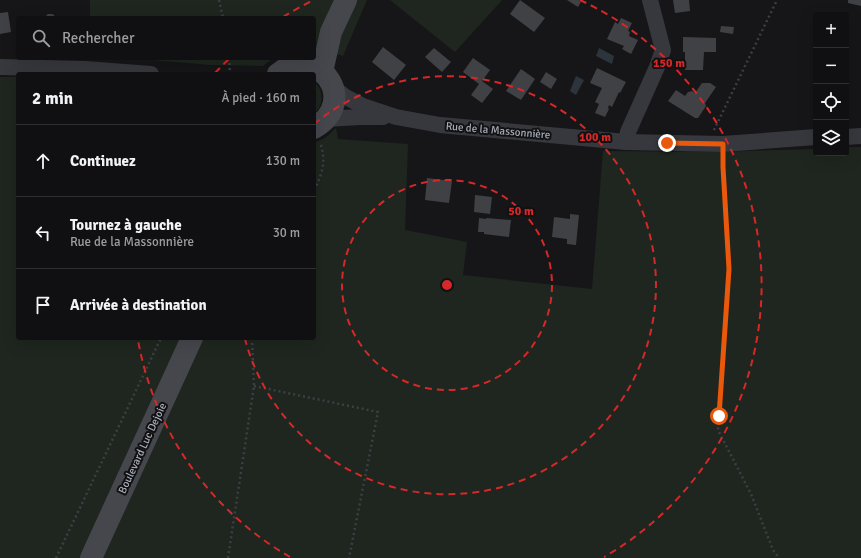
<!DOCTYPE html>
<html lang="fr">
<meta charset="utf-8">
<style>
:root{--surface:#101012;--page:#19191b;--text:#f1f3f6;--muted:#9c9d9f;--line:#303032}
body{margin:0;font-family:Signika,sans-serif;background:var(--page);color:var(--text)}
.controls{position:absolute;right:12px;top:12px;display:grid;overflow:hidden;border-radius:4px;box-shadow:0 4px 16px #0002}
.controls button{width:36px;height:36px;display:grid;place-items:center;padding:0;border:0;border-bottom:1px solid var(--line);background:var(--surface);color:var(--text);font:20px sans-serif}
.stop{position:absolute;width:12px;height:12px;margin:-9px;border:3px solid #ea580c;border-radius:50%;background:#fff}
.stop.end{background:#ea580c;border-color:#fff;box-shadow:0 1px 4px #0008}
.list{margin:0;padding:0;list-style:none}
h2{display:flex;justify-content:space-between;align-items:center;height:52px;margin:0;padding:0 16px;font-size:17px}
h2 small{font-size:13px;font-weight:400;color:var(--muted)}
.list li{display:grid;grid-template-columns:26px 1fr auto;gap:12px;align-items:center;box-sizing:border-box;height:72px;padding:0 16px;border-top:1px solid var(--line)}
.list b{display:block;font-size:15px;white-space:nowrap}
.list p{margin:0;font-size:13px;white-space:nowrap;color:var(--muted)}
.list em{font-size:13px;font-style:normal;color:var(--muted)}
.icon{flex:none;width:22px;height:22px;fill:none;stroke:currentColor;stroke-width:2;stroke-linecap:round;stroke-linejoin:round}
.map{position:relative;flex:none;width:861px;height:558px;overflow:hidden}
.search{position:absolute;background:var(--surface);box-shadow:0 4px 16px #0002;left:16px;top:16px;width:300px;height:44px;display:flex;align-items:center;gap:10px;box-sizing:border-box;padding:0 14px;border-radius:4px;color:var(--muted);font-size:15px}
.panel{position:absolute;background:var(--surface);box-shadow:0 4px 16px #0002;left:16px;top:72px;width:300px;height:268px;border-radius:4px}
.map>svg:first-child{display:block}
</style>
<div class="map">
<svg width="861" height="558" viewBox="0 0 861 558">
<rect width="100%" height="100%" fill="#161618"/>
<!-- green -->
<g fill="#1e261f">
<polygon points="90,0 367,0 343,56 314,47 314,18 90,18"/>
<polygon points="390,0 502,0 455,52"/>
<polygon points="129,58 273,58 263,66 210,65"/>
<polygon points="0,77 18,77 18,338 314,338 314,143 325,138 336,128 338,139 408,144 405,230 467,242 463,275 592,289 603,151 716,152 816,149 816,153 846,153 846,147 861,147 861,558 0,558"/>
<path d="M314 82C324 90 324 105 314 114Z"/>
</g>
<!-- water -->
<g fill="#2c353c">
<polygon points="599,48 614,56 612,64 596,56"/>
<polygon points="576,76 584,80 576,95 570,91"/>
</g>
<!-- building -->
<g fill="#404145">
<polygon points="520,0 545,18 534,32 510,14"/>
<polygon points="567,0 579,0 581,2 578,7"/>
<polygon points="673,0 689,0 690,11 675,13"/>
<polygon points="848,0 861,0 861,6 848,3"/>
<polygon points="8,12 11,32 0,34 0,13"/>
<polygon points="48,14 52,14 54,15 55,18 46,18 46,16"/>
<polygon points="621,18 632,23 628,31 630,32 629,36 638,40 631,54 622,49 624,46 607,39 615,22 618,24"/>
<polygon points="721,26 734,27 733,34 720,32"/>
<polygon points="683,37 716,38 716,52 704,52 703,70 685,70 685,52 683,52"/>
<polygon points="383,47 406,65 394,80 372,62"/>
<polygon points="434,48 451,62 442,72 425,57"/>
<polygon points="473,58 490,70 482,81 493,89 482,103 471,95 479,84 463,72"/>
<polygon points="597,68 626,82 620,93 619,92 612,107 609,105 608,108 609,109 605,117 595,113 599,104 595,102 602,88 590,83"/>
<polygon points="521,69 535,79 521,100 506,91"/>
<polygon points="546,72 557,79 551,89 540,82"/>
<polygon points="702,83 710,83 716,87 705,103 706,106 698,118 695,118 668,101 676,90 685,96 688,92 692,91 695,93"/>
<polygon points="427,178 452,181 449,203 425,200"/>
<polygon points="475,195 492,197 490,214 474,212"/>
<polygon points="570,214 579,215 576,245 567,244 567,239 552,237 554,217 570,219"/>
<polygon points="479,218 486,219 486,218 511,220 509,237 484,234 484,232 478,232"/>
</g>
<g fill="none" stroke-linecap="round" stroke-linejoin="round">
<!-- path -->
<g stroke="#3d3f44" stroke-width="2.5" stroke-dasharray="2 3" stroke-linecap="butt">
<polyline points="219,0 223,18"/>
<polyline points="229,58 230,74"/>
<polyline points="714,130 777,0"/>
<polyline points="723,158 729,269 718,430 751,494 773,550 779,558"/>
<path d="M314 190C322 175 327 160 320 143"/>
<polyline points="254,386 378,412 349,558"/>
<polyline points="56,558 161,338"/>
<polyline points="228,558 254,386 252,338"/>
</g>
<!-- minor -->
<g stroke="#37383d" stroke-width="16">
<polyline points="0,67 85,69 151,74"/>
<polyline points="333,87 344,96 363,106 396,117 440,125 626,142 723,144 816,137"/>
<polyline points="326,119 360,117 383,117"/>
<polyline points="846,137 861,136"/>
<polyline points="626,142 628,132 657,67 663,50 650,0"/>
</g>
<!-- secondary -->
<g stroke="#45474d" stroke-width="22">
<polyline points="322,72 331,32 346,0"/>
<path d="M278 74C317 41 361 101 314 128"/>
<polyline points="91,558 192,338"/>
</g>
</g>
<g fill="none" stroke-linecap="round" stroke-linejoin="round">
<!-- route -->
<polyline stroke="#ea580c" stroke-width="5" points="667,143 723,144 723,167 729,269 719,416"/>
</g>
<!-- distance rings -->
<g fill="none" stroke="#d62828" stroke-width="2" stroke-dasharray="7 5">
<circle cx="447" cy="285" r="105"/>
<path d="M314 124A209 209 0 1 1 245 339"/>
<path d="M290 557A314 314 0 0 1 138 340M215 73A314 314 0 0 1 229 59M283 17A314 314 0 0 1 314 0M580 0A314 314 0 0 1 604 557"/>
</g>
<g text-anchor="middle" stroke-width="4" stroke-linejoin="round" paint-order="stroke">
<!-- street labels -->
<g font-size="11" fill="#a8adb8" stroke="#111113">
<text transform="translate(498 130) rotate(5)" y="4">Rue de la Massonnière</text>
<text transform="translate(142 448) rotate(-65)" y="4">Boulevard Luc Dejoie</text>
</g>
</g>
<circle cx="447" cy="285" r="6" fill="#d62828" stroke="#111113" stroke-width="2"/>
<g font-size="12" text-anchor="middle" font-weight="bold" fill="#d62828" stroke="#111113" stroke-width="4" stroke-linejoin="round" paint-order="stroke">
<text x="669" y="67">150 m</text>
<text x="595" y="141">100 m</text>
<text x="521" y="215">50 m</text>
</g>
</svg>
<div class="controls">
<button>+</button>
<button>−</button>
<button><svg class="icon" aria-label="locate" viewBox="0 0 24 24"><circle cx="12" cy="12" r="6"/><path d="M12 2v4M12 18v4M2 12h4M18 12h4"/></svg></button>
<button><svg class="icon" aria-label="layers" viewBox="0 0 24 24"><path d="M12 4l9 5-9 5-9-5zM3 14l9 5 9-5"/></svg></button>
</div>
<div class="stop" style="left:719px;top:416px"></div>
<div class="stop end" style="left:667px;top:143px"></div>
<div class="search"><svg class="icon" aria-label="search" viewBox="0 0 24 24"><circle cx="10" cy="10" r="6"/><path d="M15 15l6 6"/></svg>Rechercher</div>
<section class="panel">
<h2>2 min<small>À pied · 160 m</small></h2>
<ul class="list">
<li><svg class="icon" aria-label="ahead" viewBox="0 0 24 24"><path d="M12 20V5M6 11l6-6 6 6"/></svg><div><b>Continuez</b></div><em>130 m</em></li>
<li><svg class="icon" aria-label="left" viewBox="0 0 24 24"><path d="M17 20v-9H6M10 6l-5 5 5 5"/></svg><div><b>Tournez à gauche</b><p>Rue de la Massonnière</p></div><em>30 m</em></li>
<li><svg class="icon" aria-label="arrive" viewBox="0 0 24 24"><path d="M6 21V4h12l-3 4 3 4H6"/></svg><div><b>Arrivée à destination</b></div></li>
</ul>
</section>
</div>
